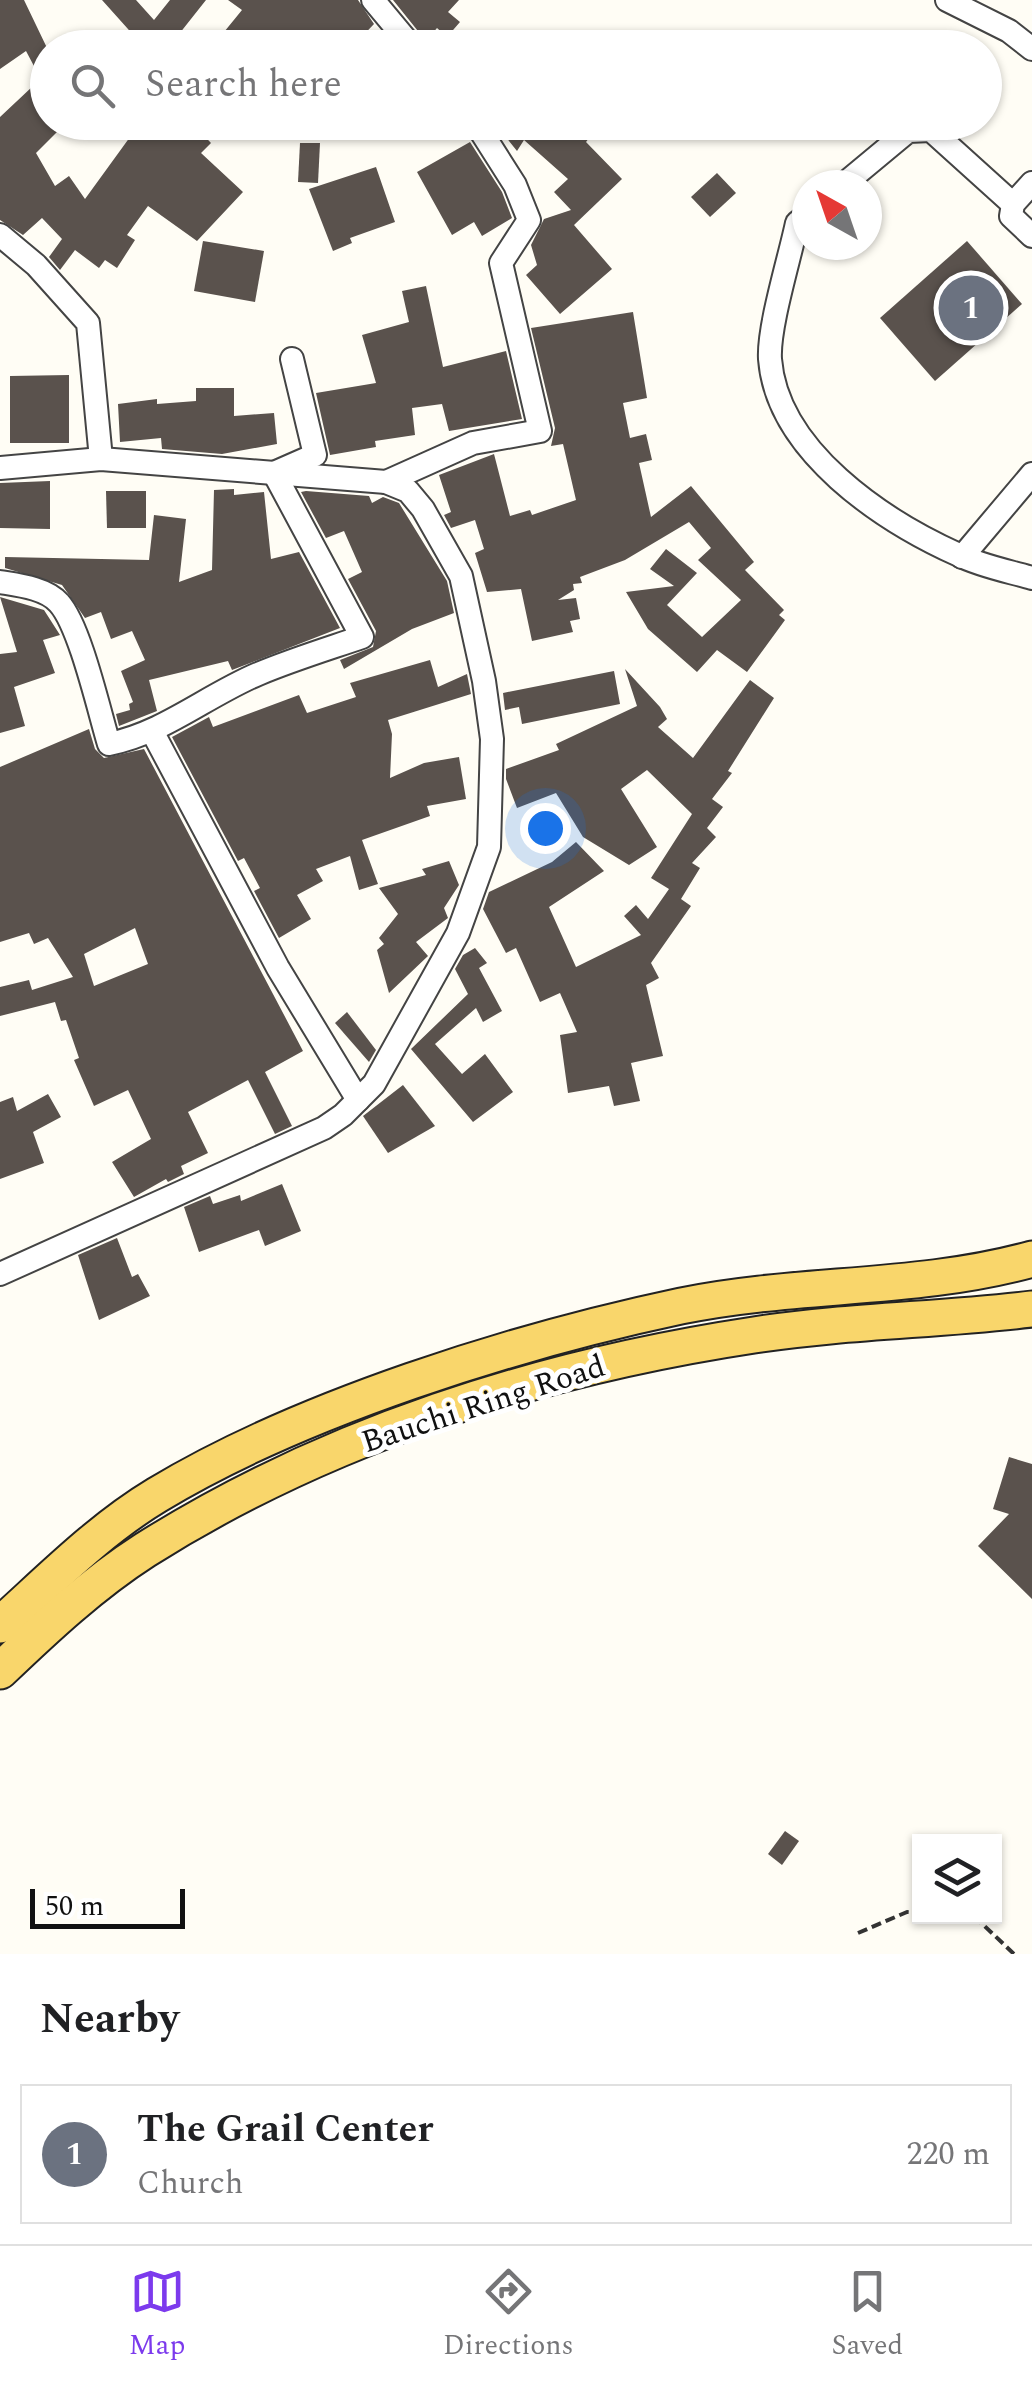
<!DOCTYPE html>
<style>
:root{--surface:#fff;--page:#f6f6f6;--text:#202124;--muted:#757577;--line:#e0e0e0;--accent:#7c3aed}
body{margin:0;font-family:Spectral,serif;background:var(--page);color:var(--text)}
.controls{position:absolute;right:30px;bottom:30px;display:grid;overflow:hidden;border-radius:0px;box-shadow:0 2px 8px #0004}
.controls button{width:90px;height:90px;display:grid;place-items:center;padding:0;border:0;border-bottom:2px solid var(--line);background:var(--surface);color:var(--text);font:50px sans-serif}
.compass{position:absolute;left:792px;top:170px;width:90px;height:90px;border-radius:50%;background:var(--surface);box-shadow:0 2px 8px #0004;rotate:320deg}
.scale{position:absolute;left:30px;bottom:25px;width:155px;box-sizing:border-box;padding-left:10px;border:5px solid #111;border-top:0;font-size:28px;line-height:35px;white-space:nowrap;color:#111;-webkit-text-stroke:8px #fff;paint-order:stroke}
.you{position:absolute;left:545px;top:828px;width:35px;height:35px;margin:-25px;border:8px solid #fff;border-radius:50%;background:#1a73e8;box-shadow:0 0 0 15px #1a73e833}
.badge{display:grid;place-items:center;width:65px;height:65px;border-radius:50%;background:var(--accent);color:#fff;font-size:32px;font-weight:700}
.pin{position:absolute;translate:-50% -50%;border:5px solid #fff;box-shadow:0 2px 10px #0006}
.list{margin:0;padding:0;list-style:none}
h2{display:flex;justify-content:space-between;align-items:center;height:130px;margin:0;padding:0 40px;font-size:42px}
h2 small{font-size:32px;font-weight:400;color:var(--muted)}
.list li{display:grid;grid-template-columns:65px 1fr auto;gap:30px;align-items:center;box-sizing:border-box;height:140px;margin:0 20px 20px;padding:0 20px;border:2px solid var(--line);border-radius:0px}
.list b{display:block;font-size:38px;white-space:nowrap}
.list p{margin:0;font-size:32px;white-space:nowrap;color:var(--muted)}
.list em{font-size:32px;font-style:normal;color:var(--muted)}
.icon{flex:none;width:55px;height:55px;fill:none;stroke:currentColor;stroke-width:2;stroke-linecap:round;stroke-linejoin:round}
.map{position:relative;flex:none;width:1032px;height:1954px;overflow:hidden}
.search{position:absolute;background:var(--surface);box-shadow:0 2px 8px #0004;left:30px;right:30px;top:30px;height:110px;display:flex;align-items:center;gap:25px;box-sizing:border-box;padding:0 35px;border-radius:55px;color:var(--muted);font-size:38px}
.sheet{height:290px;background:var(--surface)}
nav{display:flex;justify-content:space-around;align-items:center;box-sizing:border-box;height:140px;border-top:2px solid var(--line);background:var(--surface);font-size:28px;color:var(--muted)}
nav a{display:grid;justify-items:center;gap:5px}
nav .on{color:var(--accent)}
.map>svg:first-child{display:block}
</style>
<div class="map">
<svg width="1032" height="1954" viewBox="0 0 1032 1954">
<rect width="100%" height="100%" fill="#fffdf5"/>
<!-- building -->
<g fill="#5a524d" fill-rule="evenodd">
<polygon points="0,0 24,0 48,50 48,62 35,68 26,51 0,69"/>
<polygon points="102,0 136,0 154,20 170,0 206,0 168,48 145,48"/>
<polygon points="228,0 358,0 374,24 351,48 301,48 283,32 271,48 211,48 242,10"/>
<polygon points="393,0 459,0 448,12 460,22 447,37 437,28 426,41"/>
<polygon points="33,86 48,100 48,122 67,122 36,153 55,186 69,176 85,199 130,137 115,122 191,122 211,143 201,153 243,192 197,241 148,206 127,235 135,240 117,268 105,260 99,268 75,250 60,270 49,257 62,239 42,218 23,235 0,220 0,117"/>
<polygon points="494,122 581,122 593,133 586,142 622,179 574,225 612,269 560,314 526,275 537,265 531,245 544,219 571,210 554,192 568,179 524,140 517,151"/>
<polygon points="470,142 502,192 512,218 482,236 474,222 452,235 417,172"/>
<polygon points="300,143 320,143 318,183 298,182"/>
<polygon points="376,167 395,222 350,238 352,243 333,251 309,189"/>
<polygon points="717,173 736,193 710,217 691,197"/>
<polygon points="203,241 264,251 255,302 194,291"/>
<polygon points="967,241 1022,304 935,381 880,318"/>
<polygon points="426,286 443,367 506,351 522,419 449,431 442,404 412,408 415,435 375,441 376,447 330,455 316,393 376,383 362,335 409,322 402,291"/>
<polygon points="633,312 647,398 623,403 630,438 646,434 652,460 639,463 651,517 691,486 754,562 745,570 784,610 779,615 785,620 747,672 717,650 697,672 648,629 626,592 674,586 650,569 666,549 697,573 667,605 702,637 741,600 698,560 711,548 689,522 625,560 580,577 582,583 573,584 574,590 558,600 576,598 580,619 570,621 573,632 532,641 521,589 487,592 475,553 484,549 475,520 451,528 444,515 451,512 439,475 494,454 510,516 530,510 532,515 576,500 563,444 551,446 555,428 531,328"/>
<polygon points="69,375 69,443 10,443 10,376"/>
<polygon points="196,388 234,388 234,416 274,413 277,444 222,454 162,449 161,438 120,442 118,404 157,399 157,404 196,401"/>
<polygon points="50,481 50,529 0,528 0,483"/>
<polygon points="234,489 234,495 264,492 271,559 299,552 340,628 232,670 228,661 149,680 157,711 119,726 116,714 130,710 129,704 133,702 121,671 145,660 132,631 111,639 101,612 85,618 62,585 5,568 5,557 149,560 154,515 186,519 179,582 212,570 214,490"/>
<polygon points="106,491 146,491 146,528 107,528"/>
<polygon points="306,491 369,496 372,503 383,497 399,503 447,581 454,613 412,629 344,669 340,660 373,647 376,631 348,579 362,572 344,531 326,538 301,492"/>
<polygon points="0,597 44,610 60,635 43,640 55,673 14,687 25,726 0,733 0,654 17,652"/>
<polygon points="430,660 438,687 467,674 471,694 388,720 392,734 390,778 424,763 459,757 466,799 427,806 430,816 362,840 378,884 359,890 350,856 316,869 323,881 297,895 311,919 279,938 254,891 260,888 244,858 238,861 172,737 209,717 213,727 299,695 307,713 356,697 350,683"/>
<polygon points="625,669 660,707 667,719 658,727 693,758 750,680 774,698 728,771 732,773 712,799 723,807 707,828 716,837 692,863 700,868 681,899 691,906 651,963 659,978 646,985 663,1056 631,1063 640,1101 614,1106 609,1086 568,1093 560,1035 577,1032 560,993 540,1002 516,948 506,953 483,909 489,892 552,862 576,842 604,871 549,907 576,967 641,935 624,916 636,905 648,919 669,889 651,878 692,814 647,770 621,789 657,847 629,865 583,837 556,793 517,808 506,779 506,769 559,750 556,744 637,706"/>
<polygon points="614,671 620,704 522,724 519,707 505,710 503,693"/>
<path d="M89 729 95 749 104 758 144 749 303 1051 265 1072 292 1126 275 1134 248 1080 188 1112 208 1153 181 1166 184 1174 168 1182 166 1179 134 1197 112 1162 151 1139 128 1090 94 1106 74 1060 79 1058 66 1020 61 1021 55 1002 0 1016V987L29 980 32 990 73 977 48 938 34 944 29 933 0 942V767ZM135 928 148 964 94 986 84 954Z"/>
<polygon points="449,861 459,885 444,908 448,918 416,942 428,956 389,993 377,950 384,944 379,938 398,914 379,888 426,875 422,869"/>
<polygon points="475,948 487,963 479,968 502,1011 483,1022 476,1008 435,1044 462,1074 485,1054 513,1092 473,1122 411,1049 468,994 455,969 463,955"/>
<polygon points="347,1012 376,1050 369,1062 335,1023"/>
<polygon points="403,1085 435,1126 388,1153 363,1116"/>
<polygon points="48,1094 61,1117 33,1132 44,1163 0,1179 0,1102 13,1097 17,1111"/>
<polygon points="282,1184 301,1231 265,1246 259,1230 199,1252 184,1207 210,1196 213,1204 240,1195 241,1201"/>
<polygon points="117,1238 132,1277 138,1274 150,1296 99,1320 78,1255"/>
<polygon points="1009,1457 1032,1464 1032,1599 978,1546 1009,1514 993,1509"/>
<polygon points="785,1831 799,1841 782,1865 768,1854"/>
</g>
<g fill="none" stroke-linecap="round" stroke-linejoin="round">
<!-- minor casing -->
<g stroke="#444" stroke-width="26">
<g id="minor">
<polyline points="373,0 413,48"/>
<polyline points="947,0 1009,31 1032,49"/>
<polyline points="1032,183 1013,204 1011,216 1032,236"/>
<polyline points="843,185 908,131 931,130 1013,204"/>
<path d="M807 215 797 223C790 257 768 327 770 359 777 451 883 521 959 555 981 566 1008 571 1032 578"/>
<polyline points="0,235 36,265 88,323 101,459"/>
<polyline points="0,468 101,459 386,482 408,491 423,509 461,576 484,681 492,739 489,847 458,933 374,1084 343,1115 324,1128 0,1274"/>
<polyline points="386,482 473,443 540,431 501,263 529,220 515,185 475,122"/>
<polyline points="962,557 1032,474"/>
<path d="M0 582C18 585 46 588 59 603 80 626 99 711 109 744 164 733 206 696 258 674 291 660 327 649 362 637L274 473 315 455 292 359"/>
<polyline points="153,733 278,968 358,1100"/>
</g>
</g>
<!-- primary casing -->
<g stroke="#222" stroke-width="39">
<g id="primary">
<path d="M0 1625C50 1580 99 1530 157 1495 301 1408 516 1341 681 1306 797 1282 917 1291 1032 1259"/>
<path d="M0 1671C45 1628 92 1584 145 1550 327 1435 542 1367 754 1335 845 1321 940 1320 1032 1309"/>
</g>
</g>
<!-- path -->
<g stroke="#333" stroke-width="4" stroke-dasharray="10 5" stroke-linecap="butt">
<polyline points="974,1916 1014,1954"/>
<polyline points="858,1933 907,1912 920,1913"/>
</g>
<!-- minor -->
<use href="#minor" stroke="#fff" stroke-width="22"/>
<!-- primary -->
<use href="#primary" stroke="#f9d66b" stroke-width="35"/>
</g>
<g text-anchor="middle" stroke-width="10" stroke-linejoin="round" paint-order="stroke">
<!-- street labels -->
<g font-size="32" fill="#111" stroke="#fff">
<text transform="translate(483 1403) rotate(-18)" y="11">Bauchi Ring Road</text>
</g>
</g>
</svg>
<div class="controls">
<button><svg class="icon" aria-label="layers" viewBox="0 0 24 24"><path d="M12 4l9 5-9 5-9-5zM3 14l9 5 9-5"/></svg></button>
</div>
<svg class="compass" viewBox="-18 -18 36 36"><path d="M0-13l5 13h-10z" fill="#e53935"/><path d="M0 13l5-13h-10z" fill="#757577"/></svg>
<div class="scale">50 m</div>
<div class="you"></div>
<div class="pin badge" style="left:971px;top:308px;background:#6b7280">1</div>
<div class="search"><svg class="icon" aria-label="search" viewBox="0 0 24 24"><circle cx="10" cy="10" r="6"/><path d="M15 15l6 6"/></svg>Search here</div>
</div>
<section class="sheet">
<h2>Nearby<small></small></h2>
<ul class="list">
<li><span class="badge" style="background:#6b7280">1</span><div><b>The Grail Center</b><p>Church</p></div><em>220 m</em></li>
</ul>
</section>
<nav>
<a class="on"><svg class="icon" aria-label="map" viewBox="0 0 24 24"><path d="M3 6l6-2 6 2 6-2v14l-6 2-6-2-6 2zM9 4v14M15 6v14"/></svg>Map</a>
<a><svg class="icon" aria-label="directions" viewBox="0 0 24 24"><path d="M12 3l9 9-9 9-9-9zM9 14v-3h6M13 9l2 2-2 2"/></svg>Directions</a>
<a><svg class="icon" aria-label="saved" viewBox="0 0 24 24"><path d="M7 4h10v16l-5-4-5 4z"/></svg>Saved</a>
</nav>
